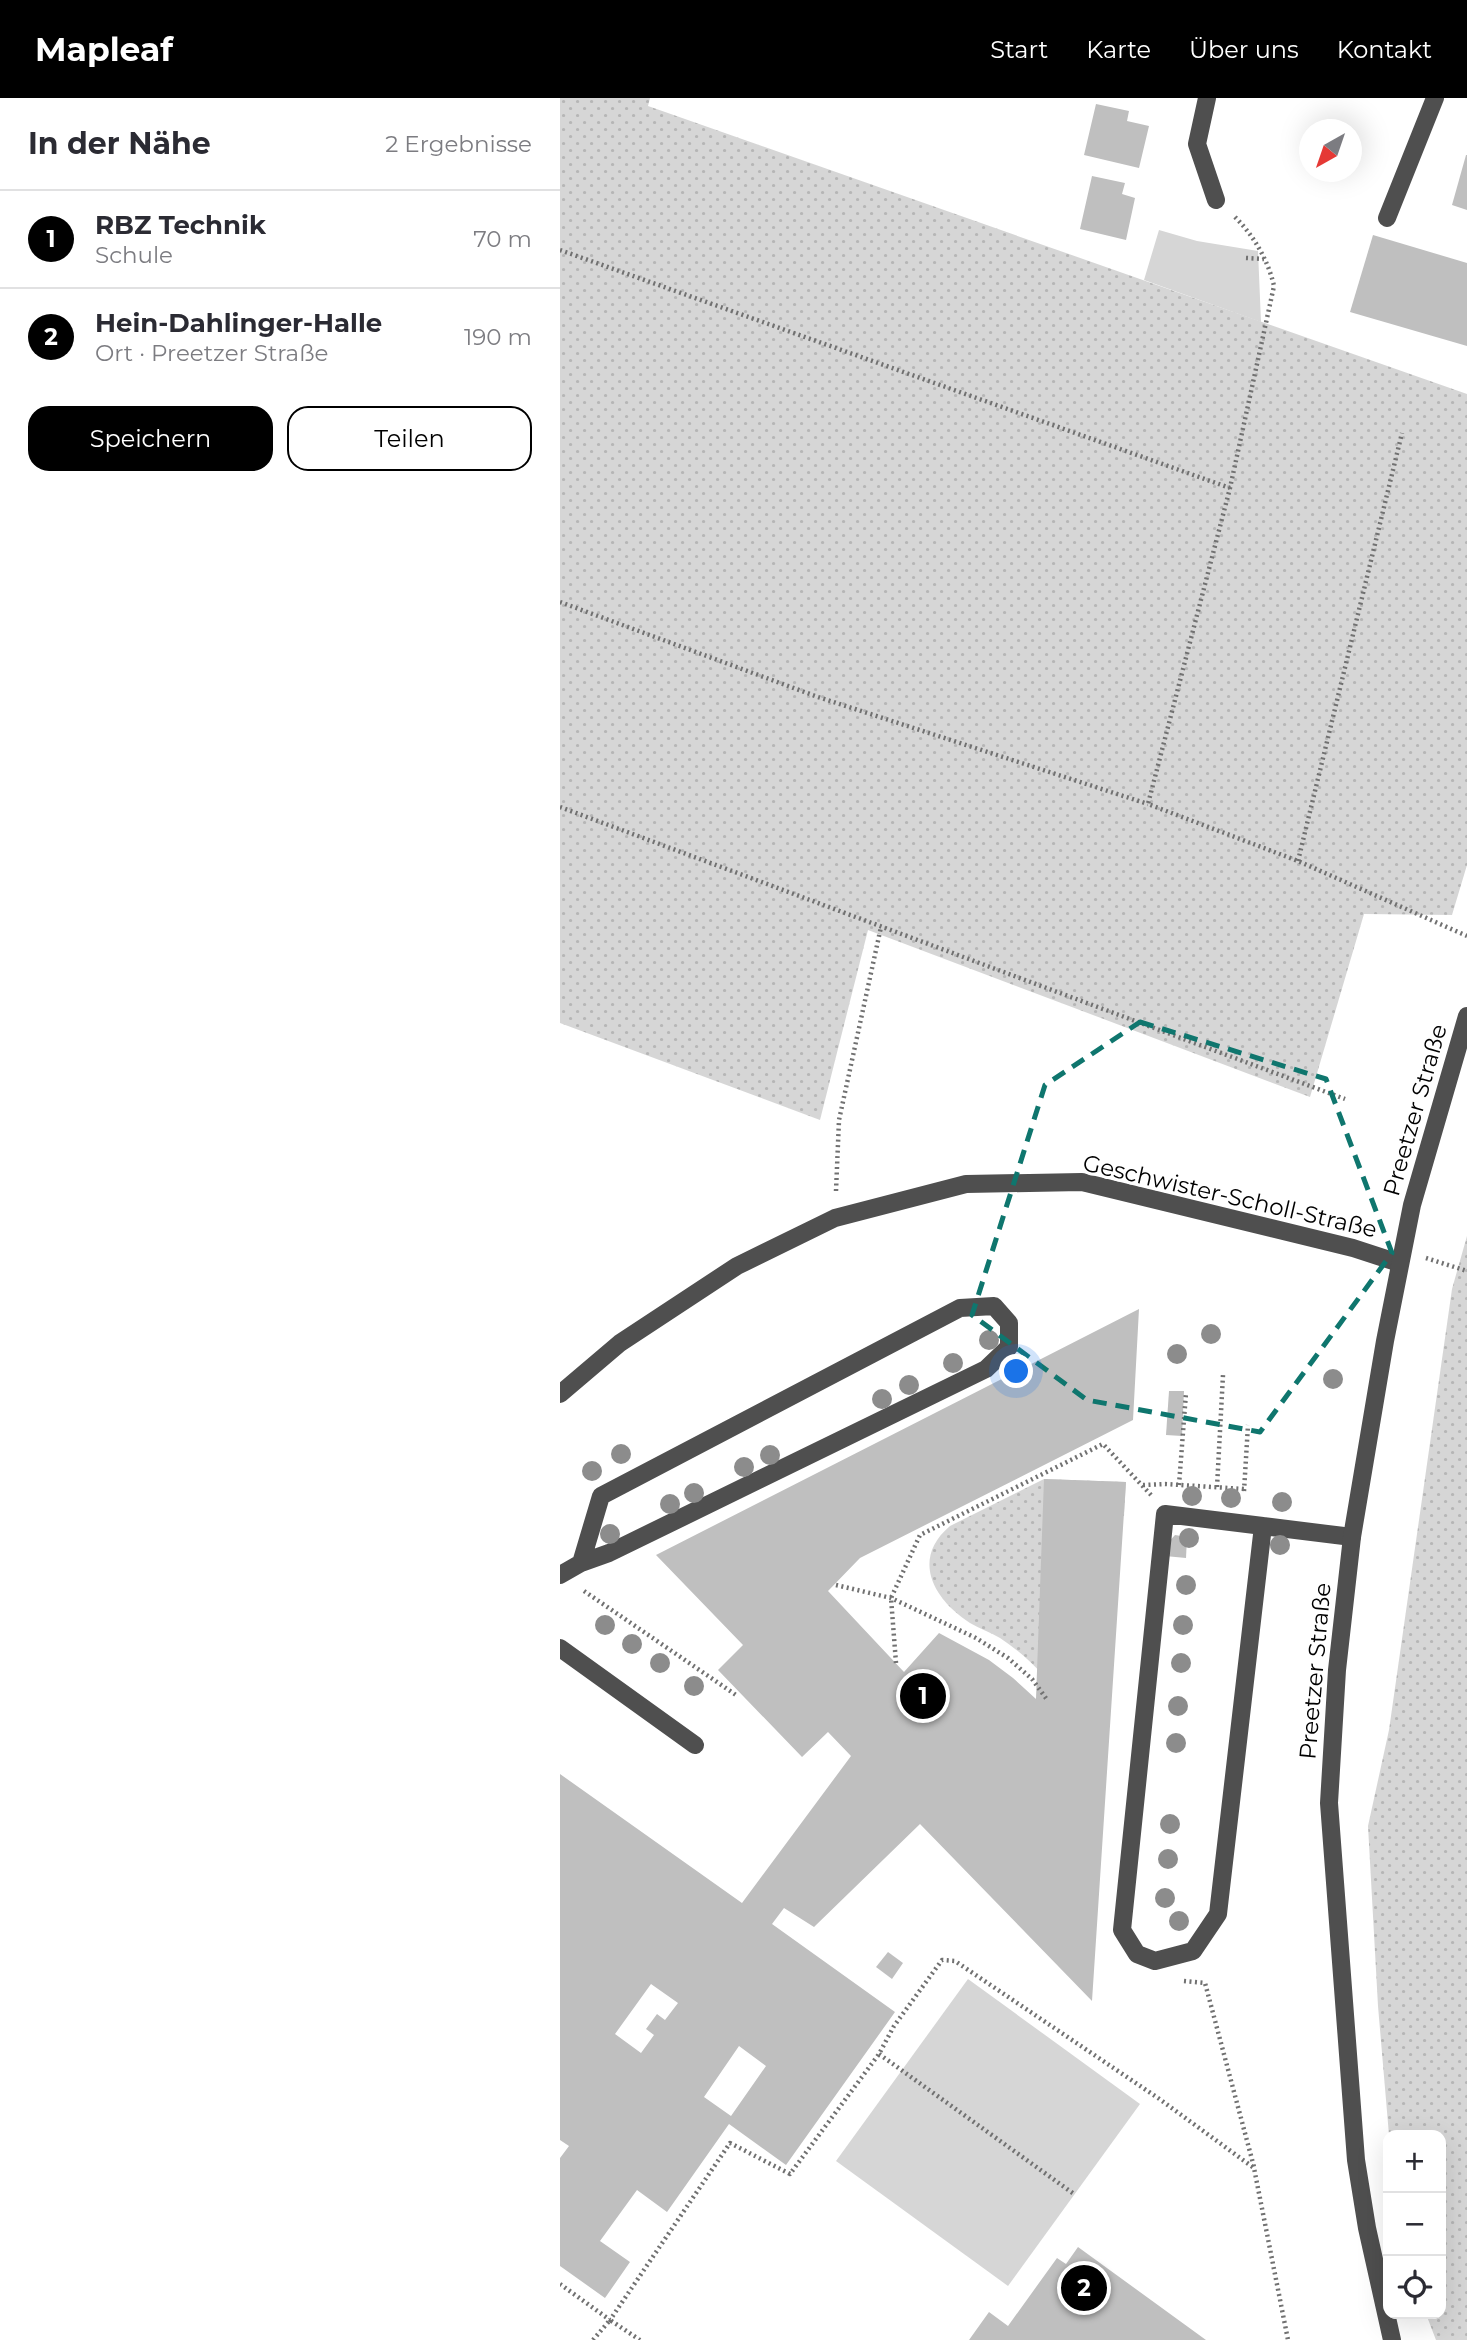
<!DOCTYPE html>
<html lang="de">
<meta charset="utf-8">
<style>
:root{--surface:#fff;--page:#f7f7f7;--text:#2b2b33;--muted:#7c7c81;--line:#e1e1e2;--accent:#000}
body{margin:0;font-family:Montserrat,sans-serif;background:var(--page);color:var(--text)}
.controls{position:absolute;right:21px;bottom:21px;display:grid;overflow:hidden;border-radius:14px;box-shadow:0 7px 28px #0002}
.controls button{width:63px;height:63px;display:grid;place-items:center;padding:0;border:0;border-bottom:2px solid var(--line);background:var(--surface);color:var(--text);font:35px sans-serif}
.compass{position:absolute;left:739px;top:21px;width:63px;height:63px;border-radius:50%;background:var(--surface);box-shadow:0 7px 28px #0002;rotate:220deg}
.you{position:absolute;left:457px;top:1274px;width:24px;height:24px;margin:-18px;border:5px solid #fff;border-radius:50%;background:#1a73e8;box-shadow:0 0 0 10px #1a73e833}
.badge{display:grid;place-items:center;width:46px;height:46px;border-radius:50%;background:var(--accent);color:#fff;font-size:23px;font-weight:700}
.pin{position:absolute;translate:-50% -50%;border:4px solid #fff;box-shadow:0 2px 7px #0006}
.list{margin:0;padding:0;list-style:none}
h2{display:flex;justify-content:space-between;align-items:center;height:91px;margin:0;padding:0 28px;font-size:30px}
h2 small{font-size:23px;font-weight:400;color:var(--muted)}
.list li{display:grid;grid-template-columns:46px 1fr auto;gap:21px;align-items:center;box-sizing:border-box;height:98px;padding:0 28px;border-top:2px solid var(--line)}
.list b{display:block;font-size:26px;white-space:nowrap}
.list p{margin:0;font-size:23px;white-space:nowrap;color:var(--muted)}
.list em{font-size:23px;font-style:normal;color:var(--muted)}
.actions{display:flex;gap:14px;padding:21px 28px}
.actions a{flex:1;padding:16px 0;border:2px solid var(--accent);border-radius:21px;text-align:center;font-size:24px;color:var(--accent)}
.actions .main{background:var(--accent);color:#fff}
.icon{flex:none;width:38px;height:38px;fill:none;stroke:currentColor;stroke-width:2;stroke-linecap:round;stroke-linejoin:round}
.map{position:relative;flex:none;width:907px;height:2242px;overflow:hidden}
header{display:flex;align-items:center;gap:42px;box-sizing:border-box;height:98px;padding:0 35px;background:var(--accent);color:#fff}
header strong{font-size:33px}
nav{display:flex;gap:38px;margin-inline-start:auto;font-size:24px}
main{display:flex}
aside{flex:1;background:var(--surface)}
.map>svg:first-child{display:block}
</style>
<header>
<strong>Mapleaf</strong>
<nav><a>Start</a><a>Karte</a><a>Über uns</a><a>Kontakt</a></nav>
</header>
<main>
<aside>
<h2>In der Nähe<small>2 Ergebnisse</small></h2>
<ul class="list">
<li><span class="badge">1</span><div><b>RBZ Technik</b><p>Schule</p></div><em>70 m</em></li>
<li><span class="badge">2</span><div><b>Hein-Dahlinger-Halle</b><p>Ort · Preetzer Straße</p></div><em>190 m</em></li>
</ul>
<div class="actions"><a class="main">Speichern</a><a>Teilen</a></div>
</aside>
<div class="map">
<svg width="907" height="2242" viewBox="0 0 907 2242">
<defs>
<pattern id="grass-dots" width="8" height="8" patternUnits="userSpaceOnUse" patternTransform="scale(1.75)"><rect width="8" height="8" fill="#d6d6d6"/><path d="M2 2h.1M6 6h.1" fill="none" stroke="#b6b6b6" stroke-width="1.8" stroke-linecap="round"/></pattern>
</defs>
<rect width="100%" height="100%" fill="#fff"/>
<!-- grass -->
<g fill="url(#grass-dots)">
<polygon points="0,0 90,0 88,8 907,296 907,767 892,817 804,816 750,999 308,832 260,1022 0,925"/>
<polygon points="907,1138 907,2242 876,2242 866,2216 881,2216 881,2037 829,2037 818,1908 808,1728 829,1632 892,1191"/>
<path d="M484 1381 566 1384 564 1418 493 1414 485 1579C471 1564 457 1551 440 1540 430 1534 420 1531 410 1525 373 1501 351 1461 390 1428Z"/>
</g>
<!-- park -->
<g fill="#d6d6d6">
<polygon points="599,132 637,143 698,153 701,224 584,182"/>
<polygon points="408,1881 580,2006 448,2188 276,2063"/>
</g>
<!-- building -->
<g fill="#bfbfbf" fill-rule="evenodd">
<polygon points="536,6 569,13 567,23 589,28 579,70 524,57"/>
<polygon points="906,57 907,57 907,112 892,107"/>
<polygon points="532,78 565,85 562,96 575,100 566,142 520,131"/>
<polygon points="813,137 907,165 907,248 790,214"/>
<path d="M579 1211 573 1322 300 1460 268 1493 344 1574 379 1535 429 1562 453 1580 476 1601 484 1381 566 1384 532 1903 360 1726 254 1829 224 1810 212 1826 335 1914 226 2067 169 2026 107 2114 77 2092 40 2143 70 2164 45 2200 0 2168V2060L9 2048 0 2042V1676L182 1805 291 1658 268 1634 242 1659 158 1572 183 1547 96 1457ZM91 1886 118 1905 105 1922 97 1916 86 1931 94 1937 81 1955 55 1936ZM179 1948 206 1968 171 2018 144 1999Z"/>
<polygon points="609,1293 624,1293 622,1338 606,1337"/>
<polygon points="615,1437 627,1439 626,1460 605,1458 606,1447"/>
<polygon points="328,1854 343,1865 332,1881 316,1869"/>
<polygon points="518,2149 646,2242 409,2242 429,2214 448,2228 497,2160 506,2166"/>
</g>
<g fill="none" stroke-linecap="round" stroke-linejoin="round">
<!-- path -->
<g stroke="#717171" stroke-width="4.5" stroke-dasharray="2 3.5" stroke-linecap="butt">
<path d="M675 119C694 138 708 162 714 188L670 390 588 706 738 763 907 838"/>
<polyline points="0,152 670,390"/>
<polyline points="686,160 704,161"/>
<polyline points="0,504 258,599 588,706"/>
<polyline points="0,709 785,1001"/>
<polyline points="738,763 842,335"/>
<polyline points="276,1093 279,1022 321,829"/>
<polyline points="866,1160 907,1173"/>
<polyline points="583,1387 605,1386 684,1391"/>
<polyline points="619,1387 626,1295"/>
<polyline points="657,1389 663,1277"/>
<polyline points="684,1393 688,1327"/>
<polyline points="276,1487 331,1500 416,1540 448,1560 472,1581 488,1603"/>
<polyline points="24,1493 176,1597"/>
<polyline points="336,1565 331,1500 360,1437 543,1346 591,1397"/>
<polyline points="624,1883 645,1885 694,2069"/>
<polyline points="319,1956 514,2096"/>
<polyline points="0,2186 50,2222 170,2045 230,2076 319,1956 334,1928 382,1862 395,1863 598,2000 694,2070 728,2242"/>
<polyline points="33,2242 50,2222 80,2242"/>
</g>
<!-- minor -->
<g stroke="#4f4f4f" stroke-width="18">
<polyline points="647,0 637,46 656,102"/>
<polyline points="827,120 875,0"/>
<polyline points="0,1296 60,1245 177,1168 275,1120 406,1086 522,1084 793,1150 839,1165"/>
<polyline points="703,1428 658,1816 633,1853 595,1863 577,1856 562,1832 605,1416 792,1439"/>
<polyline points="0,1477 21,1465 49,1455 426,1271 449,1249 449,1225 434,1208 400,1210 41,1398 21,1465"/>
<polyline points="0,1550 135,1647"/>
<polyline points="832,2242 807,2130 796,2062 769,1705 777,1572 792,1439 825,1243 852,1107 907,918"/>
</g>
</g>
<!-- trees -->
<g fill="#8c8c8c">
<circle cx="651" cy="1236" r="10"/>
<circle cx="429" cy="1242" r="10"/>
<circle cx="617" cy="1256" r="10"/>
<circle cx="393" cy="1265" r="10"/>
<circle cx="773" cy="1281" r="10"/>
<circle cx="349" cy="1287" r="10"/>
<circle cx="322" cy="1301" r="10"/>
<circle cx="61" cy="1356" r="10"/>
<circle cx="210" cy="1357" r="10"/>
<circle cx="184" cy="1369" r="10"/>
<circle cx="32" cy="1373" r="10"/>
<circle cx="134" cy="1395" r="10"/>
<circle cx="632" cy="1398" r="10"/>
<circle cx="671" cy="1400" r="10"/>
<circle cx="722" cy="1404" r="10"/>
<circle cx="110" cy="1406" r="10"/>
<circle cx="50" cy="1436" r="10"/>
<circle cx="629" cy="1440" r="10"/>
<circle cx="720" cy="1447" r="10"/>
<circle cx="626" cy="1487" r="10"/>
<circle cx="45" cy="1527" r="10"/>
<circle cx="623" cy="1527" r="10"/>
<circle cx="72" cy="1546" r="10"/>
<circle cx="100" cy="1565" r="10"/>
<circle cx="621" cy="1565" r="10"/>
<circle cx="134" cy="1588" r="10"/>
<circle cx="618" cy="1608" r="10"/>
<circle cx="616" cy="1645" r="10"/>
<circle cx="610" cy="1726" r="10"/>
<circle cx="608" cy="1761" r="10"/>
<circle cx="605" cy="1800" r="10"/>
<circle cx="619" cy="1823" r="10"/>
</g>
<!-- marked area -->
<path fill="none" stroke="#0f766e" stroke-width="5" stroke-dasharray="14 9" stroke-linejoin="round" d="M580 924 766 981 832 1155 700 1334 527 1302 412 1217 485 987Z"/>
<g text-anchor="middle" stroke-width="6" stroke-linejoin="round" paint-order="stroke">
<!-- street labels -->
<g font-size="23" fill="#000" stroke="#fff">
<text transform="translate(855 1012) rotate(-74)" y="8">Preetzer Straße</text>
<text transform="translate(670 1098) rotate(13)" y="8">Geschwister-Scholl-Straße</text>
<text transform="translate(755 1573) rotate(-85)" y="8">Preetzer Straße</text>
</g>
</g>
</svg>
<div class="controls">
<button>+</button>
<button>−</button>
<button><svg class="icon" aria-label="locate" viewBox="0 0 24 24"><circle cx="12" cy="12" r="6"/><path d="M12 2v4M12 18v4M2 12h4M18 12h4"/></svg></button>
</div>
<svg class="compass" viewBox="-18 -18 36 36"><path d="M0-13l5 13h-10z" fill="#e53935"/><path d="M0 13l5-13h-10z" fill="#7c7c81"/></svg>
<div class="you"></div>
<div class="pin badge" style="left:363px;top:1598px">1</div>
<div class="pin badge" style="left:524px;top:2190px">2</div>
</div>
</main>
